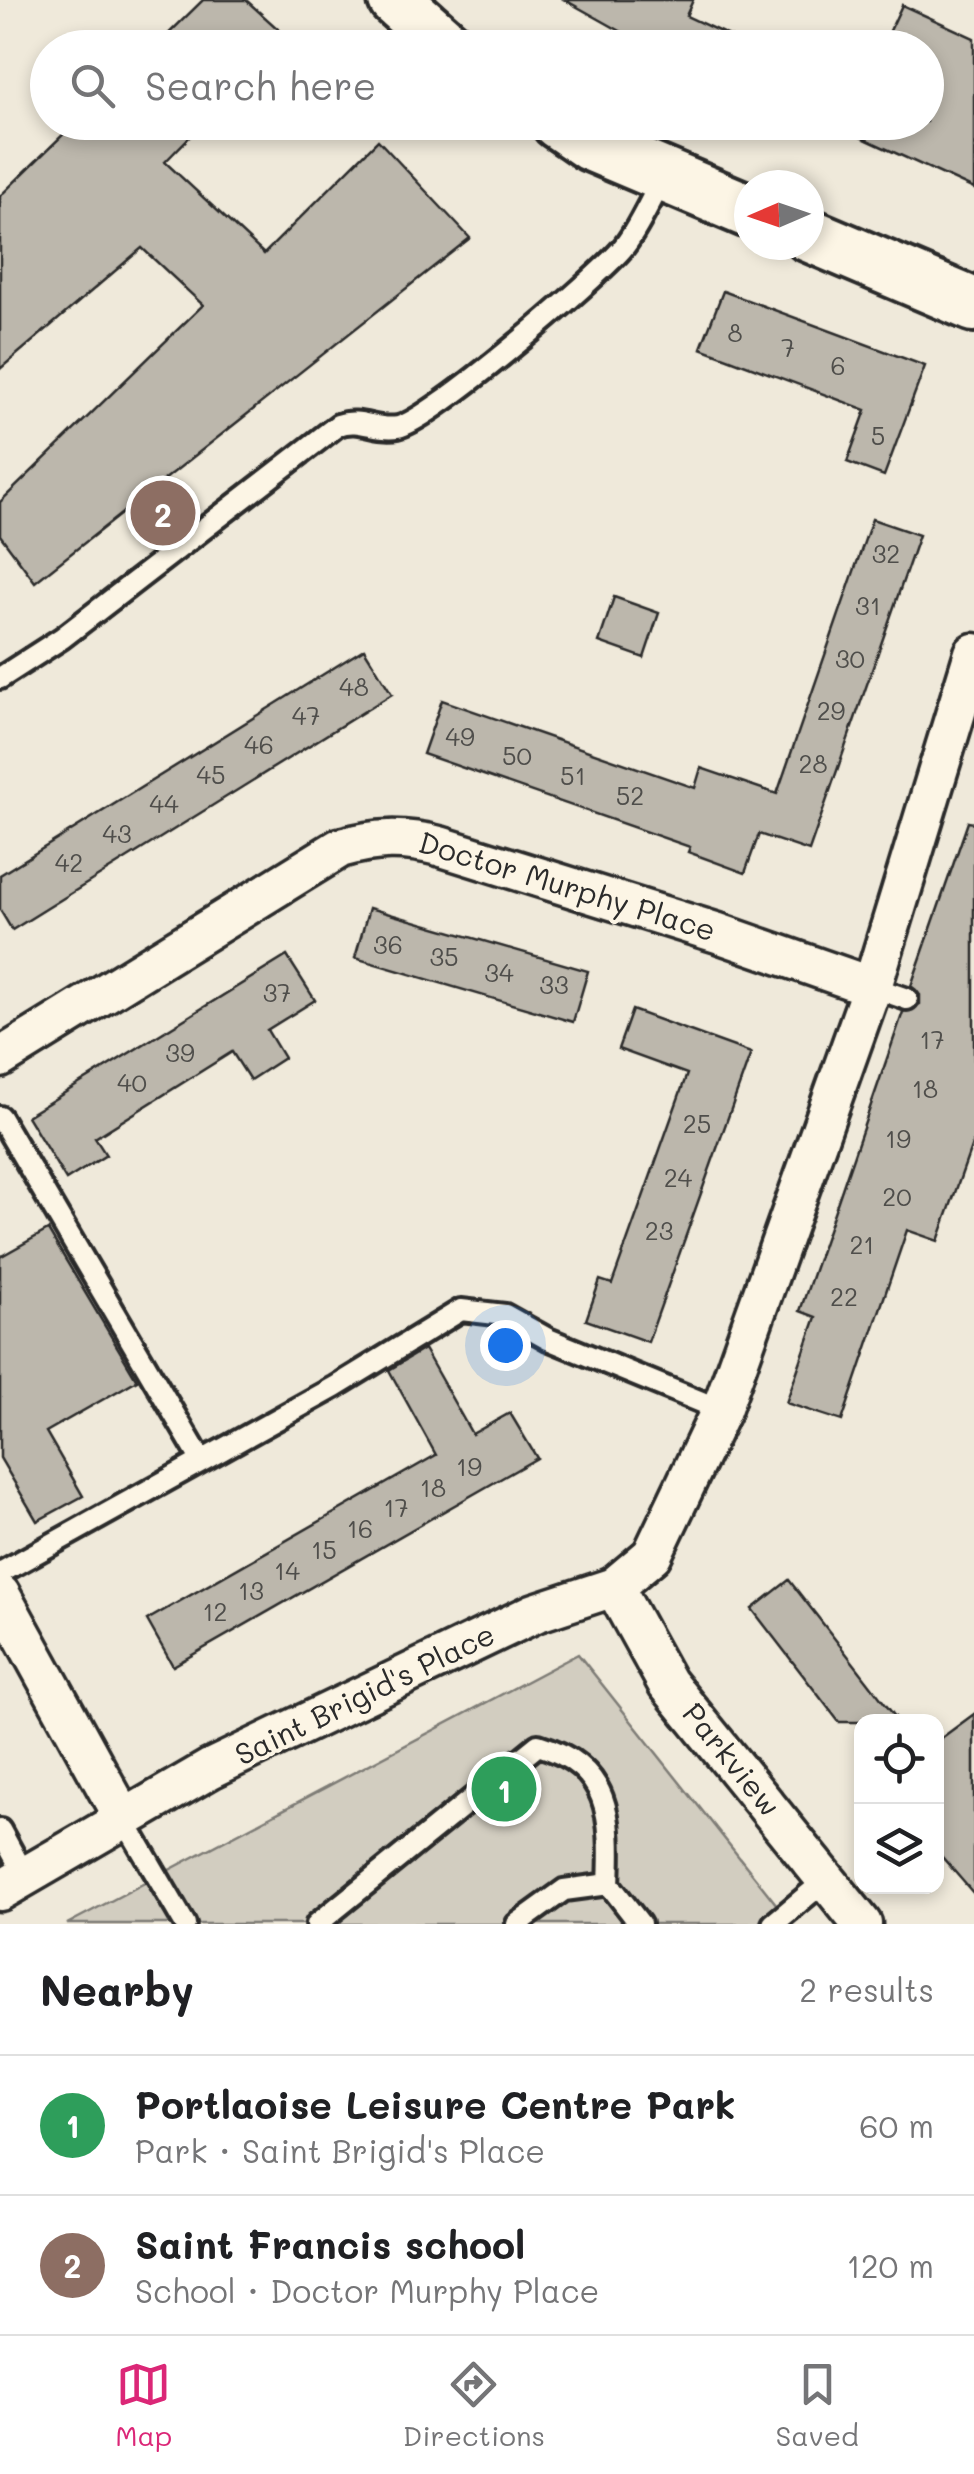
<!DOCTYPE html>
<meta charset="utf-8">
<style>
:root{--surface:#fff;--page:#f6f6f6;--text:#202124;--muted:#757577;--line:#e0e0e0;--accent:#db2777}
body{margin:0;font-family:Mali,sans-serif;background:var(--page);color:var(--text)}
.controls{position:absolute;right:30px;bottom:30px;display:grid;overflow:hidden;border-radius:20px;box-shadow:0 5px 15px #0003}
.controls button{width:90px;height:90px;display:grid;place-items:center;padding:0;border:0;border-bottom:2px solid var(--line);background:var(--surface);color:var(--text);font:50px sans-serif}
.compass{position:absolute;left:734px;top:170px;width:90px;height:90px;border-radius:50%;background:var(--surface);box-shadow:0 5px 15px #0003;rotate:268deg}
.you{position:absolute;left:505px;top:1345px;width:35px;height:35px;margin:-25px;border:8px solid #fff;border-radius:50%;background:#1a73e8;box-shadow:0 0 0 15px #1a73e833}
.badge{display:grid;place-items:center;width:65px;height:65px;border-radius:50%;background:var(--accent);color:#fff;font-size:32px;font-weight:700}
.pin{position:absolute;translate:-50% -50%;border:5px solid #fff;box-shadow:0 2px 10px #0006}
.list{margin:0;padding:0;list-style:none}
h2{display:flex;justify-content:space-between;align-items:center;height:130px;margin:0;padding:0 40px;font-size:42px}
h2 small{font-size:32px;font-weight:400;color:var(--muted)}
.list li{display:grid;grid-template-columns:65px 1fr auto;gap:30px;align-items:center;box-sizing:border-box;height:140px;padding:0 40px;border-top:2px solid var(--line)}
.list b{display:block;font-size:38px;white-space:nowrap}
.list p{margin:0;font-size:32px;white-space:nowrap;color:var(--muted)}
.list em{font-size:32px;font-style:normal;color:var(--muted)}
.icon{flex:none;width:55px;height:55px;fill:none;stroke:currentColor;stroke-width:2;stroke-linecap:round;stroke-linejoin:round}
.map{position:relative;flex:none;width:974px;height:1924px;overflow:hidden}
.search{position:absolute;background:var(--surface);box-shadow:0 5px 15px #0003;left:30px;right:30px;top:30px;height:110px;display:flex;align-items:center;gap:25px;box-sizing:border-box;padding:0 35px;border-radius:55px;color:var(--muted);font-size:38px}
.sheet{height:410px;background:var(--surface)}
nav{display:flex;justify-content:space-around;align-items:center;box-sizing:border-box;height:140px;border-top:2px solid var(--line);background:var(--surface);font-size:28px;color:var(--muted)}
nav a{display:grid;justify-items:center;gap:5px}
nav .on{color:var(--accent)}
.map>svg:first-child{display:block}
</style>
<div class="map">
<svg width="974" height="1924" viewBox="0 0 974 1924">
<rect width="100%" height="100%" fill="#efe9da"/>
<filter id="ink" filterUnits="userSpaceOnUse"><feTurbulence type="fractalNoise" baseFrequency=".01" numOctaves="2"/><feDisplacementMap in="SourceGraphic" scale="20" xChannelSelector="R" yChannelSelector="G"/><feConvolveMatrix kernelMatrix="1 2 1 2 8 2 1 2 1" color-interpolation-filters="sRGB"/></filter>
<g filter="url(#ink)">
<!-- green -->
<polygon fill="#d2cdc0" stroke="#7e7c76" stroke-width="2.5" points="578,1654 792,1924 67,1924"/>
<!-- building -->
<g fill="#bcb7ac" stroke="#2b2b2b" stroke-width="2.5">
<polygon points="203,0 246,0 299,48 154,48"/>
<polygon points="565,0 693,0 686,16 755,48 626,48 631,37"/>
<polygon points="902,5 974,38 974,189 828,122 926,122 926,48 882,48"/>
<polygon points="76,122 204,122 165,162 264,254 378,140 470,238 35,582 0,535 0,502 203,305 142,248 0,369 0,196"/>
<polygon points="723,291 925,366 884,476 847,462 866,410 701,348"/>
<polygon points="872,519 919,535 809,851 759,834 745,873 688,852 690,847 423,754 442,700 695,788 701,768 777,794"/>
<polygon points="614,597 659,613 644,658 599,642"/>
<polygon points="364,649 392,694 12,930 0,910 0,875"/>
<polygon points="968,822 974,823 974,1139 938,1241 907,1230 842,1421 786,1403 816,1317 800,1311 903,1012 920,1004 920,995 911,986"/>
<polygon points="369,908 588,971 573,1022 355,958"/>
<polygon points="287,956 315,1000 267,1030 284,1058 250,1080 232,1052 95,1138 106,1155 66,1180 27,1116"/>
<polygon points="632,1010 751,1053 648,1342 586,1320 600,1280 612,1284 687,1074 618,1049"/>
<polygon points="48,1230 137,1380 46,1432 83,1496 37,1521 0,1458 0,1257"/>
<polygon points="424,1349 472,1434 510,1413 537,1458 173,1666 147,1620 436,1455 389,1370"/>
<polygon points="789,1580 859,1670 899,1722 839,1722 752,1609"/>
<polygon points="974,1714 974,1894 936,1850 936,1742"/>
</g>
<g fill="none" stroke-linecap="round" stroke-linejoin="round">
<!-- lane casing -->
<g stroke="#2b2b2b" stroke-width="28">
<g id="lane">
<path d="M0 678 62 638 338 425C360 417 376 431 398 427 431 421 595 280 622 249 639 229 650 199 665 176"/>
<polyline points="872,987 907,999"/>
<polyline points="0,1117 200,1458"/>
<polyline points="0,1573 335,1387 461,1310 505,1315 548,1339 721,1410"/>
<polyline points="122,1816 185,1924"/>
<polyline points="0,1830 25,1876"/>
<polyline points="609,1884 640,1924"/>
<path d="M317 1924 538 1745C611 1767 612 1817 609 1884L564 1890 517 1924"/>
<polyline points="773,1924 827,1879"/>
</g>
</g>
<!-- street casing -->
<g stroke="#2b2b2b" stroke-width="45">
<g id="street">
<path d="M0 1058 340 848C376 838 403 837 439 846L718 933 872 987"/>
<polyline points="614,1587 667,1683 862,1924"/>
<polyline points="0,1594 122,1816"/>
<polyline points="0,1891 210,1769 535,1613 614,1587 652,1555 721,1410 872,987 974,653"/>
</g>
</g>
<!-- secondary casing -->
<g stroke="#2b2b2b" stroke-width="60">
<g id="secondary">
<polyline points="395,0 449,48"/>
<polyline points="558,122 590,144 749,211"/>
<polyline points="809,235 974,305"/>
</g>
</g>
<!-- lane -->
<use href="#lane" stroke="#fcf5e5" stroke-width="20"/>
<!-- street -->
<use href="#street" stroke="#fcf5e5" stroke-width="38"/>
<!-- secondary -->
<use href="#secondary" stroke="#fcf5e5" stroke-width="52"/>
</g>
</g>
<g text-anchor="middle" stroke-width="8" stroke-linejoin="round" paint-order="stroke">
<!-- number labels -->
<g font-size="25" fill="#4f4e4b">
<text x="735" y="342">8</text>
<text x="788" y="357">7</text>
<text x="838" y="375">6</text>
<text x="878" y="445">5</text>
<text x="886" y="563">32</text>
<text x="868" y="615">31</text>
<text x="850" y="668">30</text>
<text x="354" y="696">48</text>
<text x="831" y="720">29</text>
<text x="306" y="725">47</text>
<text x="460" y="746">49</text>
<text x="259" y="754">46</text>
<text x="517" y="765">50</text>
<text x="813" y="773">28</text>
<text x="211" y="784">45</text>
<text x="573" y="785">51</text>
<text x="630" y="805">52</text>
<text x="164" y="813">44</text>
<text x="117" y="843">43</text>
<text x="69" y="872">42</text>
<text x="388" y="954">36</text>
<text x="444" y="966">35</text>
<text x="499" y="982">34</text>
<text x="554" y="994">33</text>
<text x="277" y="1002">37</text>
<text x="932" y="1049">17</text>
<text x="180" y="1062">39</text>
<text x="132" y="1092">40</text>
<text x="925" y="1098">18</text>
<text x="697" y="1133">25</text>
<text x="898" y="1148">19</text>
<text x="678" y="1187">24</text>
<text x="897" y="1206">20</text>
<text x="659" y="1240">23</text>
<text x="862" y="1254">21</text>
<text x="844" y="1306">22</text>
<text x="469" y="1476">19</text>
<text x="433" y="1497">18</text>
<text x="396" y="1517">17</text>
<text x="360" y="1538">16</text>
<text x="324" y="1559">15</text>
<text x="287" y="1580">14</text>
<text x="251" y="1600">13</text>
<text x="215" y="1621">12</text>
</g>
<!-- street labels -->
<g font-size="30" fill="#2b2b2b" stroke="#fcf5e5">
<text transform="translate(567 887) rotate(17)" y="10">Doctor Murphy Place</text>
<text transform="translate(365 1695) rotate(-26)" y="10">Saint Brigid's Place</text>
<text transform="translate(731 1760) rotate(51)" y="10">Parkview</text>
</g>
</g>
</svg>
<div class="controls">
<button><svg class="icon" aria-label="locate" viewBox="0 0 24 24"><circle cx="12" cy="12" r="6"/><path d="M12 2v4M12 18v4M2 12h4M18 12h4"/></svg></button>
<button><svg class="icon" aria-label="layers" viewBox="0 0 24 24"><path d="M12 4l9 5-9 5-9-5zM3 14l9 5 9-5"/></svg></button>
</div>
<svg class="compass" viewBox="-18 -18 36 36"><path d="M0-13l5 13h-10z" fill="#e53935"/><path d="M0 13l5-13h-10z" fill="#757577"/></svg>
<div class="you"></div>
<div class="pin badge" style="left:504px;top:1789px;background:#2e9e5b">1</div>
<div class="pin badge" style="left:163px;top:513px;background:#8d6e63">2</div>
<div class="search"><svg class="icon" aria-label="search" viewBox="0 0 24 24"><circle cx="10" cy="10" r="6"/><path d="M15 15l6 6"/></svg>Search here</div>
</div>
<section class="sheet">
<h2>Nearby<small>2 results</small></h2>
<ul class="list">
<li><span class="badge" style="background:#2e9e5b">1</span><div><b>Portlaoise Leisure Centre Park</b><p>Park · Saint Brigid's Place</p></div><em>60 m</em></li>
<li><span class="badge" style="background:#8d6e63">2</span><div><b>Saint Francis school</b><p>School · Doctor Murphy Place</p></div><em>120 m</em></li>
</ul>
</section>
<nav>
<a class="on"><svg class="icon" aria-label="map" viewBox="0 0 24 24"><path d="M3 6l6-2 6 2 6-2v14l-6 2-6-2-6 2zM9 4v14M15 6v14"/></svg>Map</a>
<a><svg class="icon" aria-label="directions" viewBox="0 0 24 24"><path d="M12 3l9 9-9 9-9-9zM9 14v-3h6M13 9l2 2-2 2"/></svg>Directions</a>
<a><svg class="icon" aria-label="saved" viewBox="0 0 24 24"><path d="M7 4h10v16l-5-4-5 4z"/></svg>Saved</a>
</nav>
